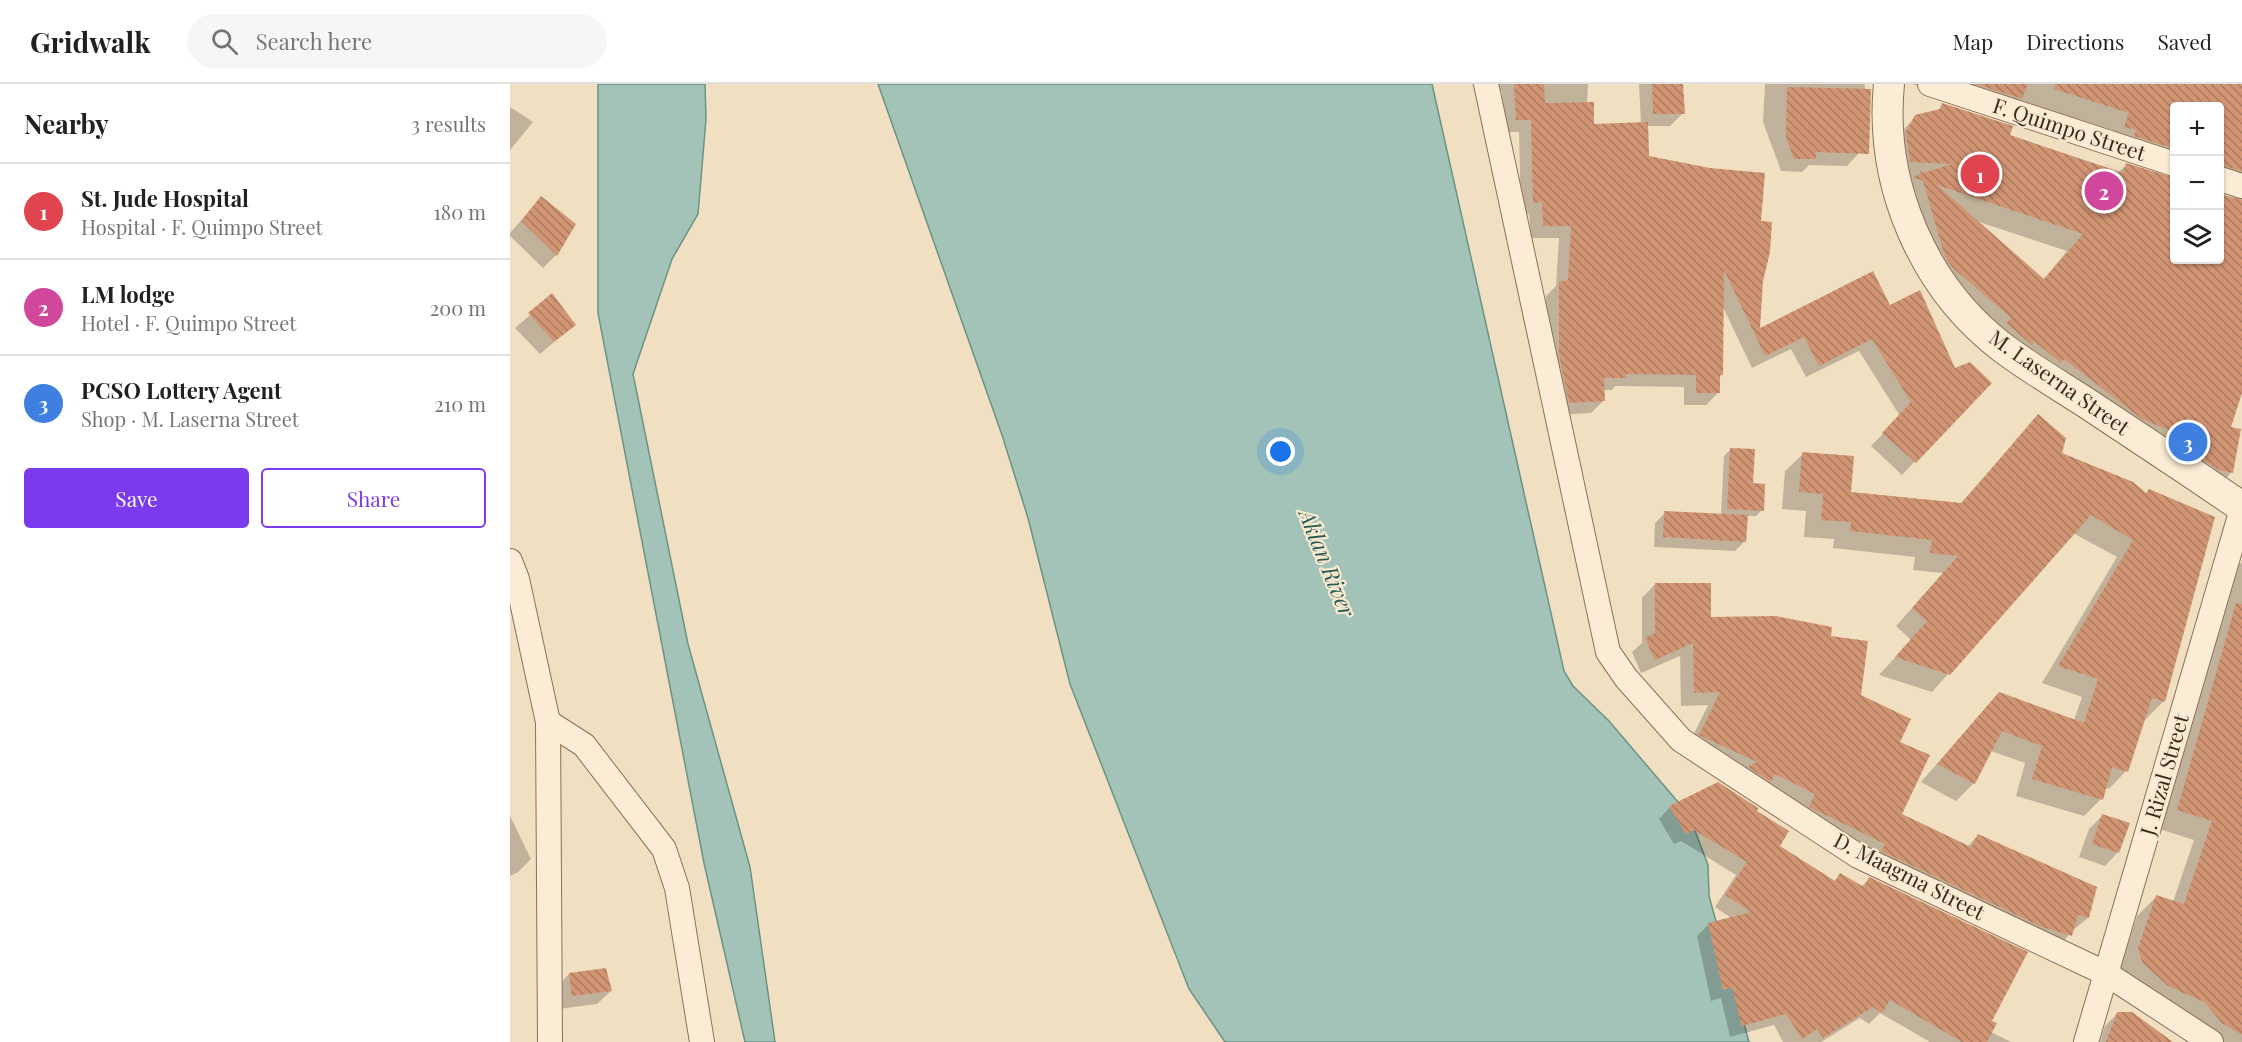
<!DOCTYPE html>
<meta charset="utf-8">
<style>
:root{--surface:#fff;--page:#f6f6f6;--text:#202124;--muted:#757577;--line:#e0e0e0;--accent:#7c3aed}
body{margin:0;font-family:"Playfair Display",serif;background:var(--page);color:var(--text)}
.controls{position:absolute;right:18px;top:18px;display:grid;overflow:hidden;border-radius:6px;box-shadow:0 2px 4px #0004}
.controls button{width:54px;height:54px;display:grid;place-items:center;padding:0;border:0;border-bottom:2px solid var(--line);background:var(--surface);color:var(--text);font:30px sans-serif}
.you{position:absolute;left:771px;top:368px;width:21px;height:21px;margin:-15px;border:4px solid #fff;border-radius:50%;background:#1a73e8;box-shadow:0 0 0 9px #1a73e833}
.badge{display:grid;place-items:center;width:39px;height:39px;border-radius:50%;background:var(--accent);color:#fff;font-size:20px;font-weight:700}
.pin{position:absolute;translate:-50% -50%;border:3px solid #fff;box-shadow:0 2px 6px #0006}
.list{margin:0;padding:0;list-style:none}
h2{display:flex;justify-content:space-between;align-items:center;height:78px;margin:0;padding:0 24px;font-size:26px}
h2 small{font-size:20px;font-weight:400;color:var(--muted)}
.list li{display:grid;grid-template-columns:39px 1fr auto;gap:18px;align-items:center;box-sizing:border-box;height:96px;padding:0 24px;border-top:2px solid var(--line)}
.list b{display:block;font-size:22px;white-space:nowrap}
.list p{margin:0;font-size:20px;white-space:nowrap;color:var(--muted)}
.list em{font-size:20px;font-style:normal;color:var(--muted)}
.actions{display:flex;gap:12px;padding:18px 24px}
.actions a{flex:1;padding:14px 0;border:2px solid var(--accent);border-radius:6px;text-align:center;font-size:21px;color:var(--accent)}
.actions .main{background:var(--accent);color:#fff}
.icon{flex:none;width:33px;height:33px;fill:none;stroke:currentColor;stroke-width:2;stroke-linecap:round;stroke-linejoin:round}
.map{position:relative;flex:none;width:1732px;height:958px;overflow:hidden}
header{display:flex;align-items:center;gap:36px;box-sizing:border-box;height:84px;padding:0 30px;background:var(--surface);border-bottom:2px solid var(--line)}
header strong{font-size:28px}
nav{display:flex;gap:33px;margin-inline-start:auto;font-size:21px}
.search{width:420px;height:54px;background:var(--page);display:flex;align-items:center;gap:15px;box-sizing:border-box;padding:0 21px;border-radius:33px;color:var(--muted);font-size:22px}
main{display:flex}
aside{flex:1;background:var(--surface)}
.map>svg:first-child{display:block}
</style>
<header>
<strong>Gridwalk</strong>
<div class="search"><svg class="icon" aria-label="search" viewBox="0 0 24 24"><circle cx="10" cy="10" r="6"/><path d="M15 15l6 6"/></svg>Search here</div>
<nav><a>Map</a><a>Directions</a><a>Saved</a></nav>
</header>
<main>
<aside>
<h2>Nearby<small>3 results</small></h2>
<ul class="list">
<li><span class="badge" style="background:#e0444e">1</span><div><b>St. Jude Hospital</b><p>Hospital · F. Quimpo Street</p></div><em>180 m</em></li>
<li><span class="badge" style="background:#d1479c">2</span><div><b>LM lodge</b><p>Hotel · F. Quimpo Street</p></div><em>200 m</em></li>
<li><span class="badge" style="background:#3f7fe0">3</span><div><b>PCSO Lottery Agent</b><p>Shop · M. Laserna Street</p></div><em>210 m</em></li>
</ul>
<div class="actions"><a class="main">Save</a><a>Share</a></div>
</aside>
<div class="map">
<svg width="1732" height="958" viewBox="0 0 1732 958">
<defs>
<pattern id="building-back-hatch" width="6" height="6" patternUnits="userSpaceOnUse" patternTransform="scale(1.5)"><rect width="6" height="6" fill="#d29574"/><path d="M-1 5l2 2M0 0l6 6M5-1l2 2" fill="none" stroke="#ab7a5f"/></pattern>
</defs>
<rect width="100%" height="100%" fill="#f1dfc1"/>
<!-- water -->
<g fill="#a4c3b8" stroke="#6a9285" stroke-width="1.5">
<polygon points="88,0 195,0 196,35 188,130 162,175 123,290 178,560 240,783 265,958 235,958 194,779 88,229"/>
<polygon points="368,0 922,0 1054,587 1063,602 1099,637 1179,731 1198,781 1199,812 1239,958 715,958 679,905 560,600 518,434 492,351"/>
</g>
<!-- shadow -->
<g fill="#0003" fill-rule="evenodd">
<polygon points="981,0 1078,0 1077,19 1083,42 1131,40 1129,0 1172,0 1173,29 1160,42 1137,42 1138,73 1249,139 1251,197 1248,247 1379,223 1444,286 1479,299 1392,391 1361,362 1390,332 1349,267 1296,293 1281,265 1242,284 1212,221 1212,290 1209,294 1209,308 1196,321 1174,321 1174,303 1105,302 1102,306 1093,306 1093,317 1081,329 1047,331 1036,283 1036,212 1046,202 1049,154 1021,154 1019,130 1011,131 1009,48 994,48 992,7 981,7"/>
<polygon points="1255,0 1355,0 1349,69 1337,82 1299,81 1292,88 1271,87 1253,38"/>
<path d="M1402 0H1732V304L1719 344 1722 388 1704 406 1503 277 1387 111 1402 96 1383 95 1388 51 1406 33 1426 28 1433 21 1498 52 1608 89 1616 81 1661 94 1651 83 1598 60 1602 46 1509 16 1494 32ZM1664 22H1710V103L1719 106 1730 118 1710 110V176H1664ZM1466 137 1557 167 1533 196Z"/>
<polygon points="0,23 23,38 0,66"/>
<polygon points="31,114 46,171 33,184 0,152 0,149"/>
<polygon points="42,212 64,241 30,270 5,244"/>
<polygon points="1528,332 1550,370 1622,400 1654,617 1636,635 1634,634 1616,687 1599,705 1595,703 1591,715 1574,732 1506,712 1515,679 1481,667 1464,699 1446,717 1411,698 1489,609 1564,636 1572,613 1532,599 1607,473 1563,449 1422,608 1369,591 1401,556 1386,542 1433,489 1403,486 1405,473 1323,464 1324,455 1294,453 1296,427 1272,425 1275,387 1293,370 1340,409 1450,420"/>
<polygon points="1221,365 1252,426 1246,432 1236,432 1235,457 1225,467 1144,463 1145,439 1155,429 1211,431 1214,372"/>
<polygon points="1732,478 1732,958 1694,958 1614,897 1610,884 1627,832 1646,813 1663,818 1684,756 1649,745 1722,487"/>
<polygon points="1145,500 1199,535 1319,553 1349,612 1388,658 1390,731 1457,763 1468,751 1578,834 1562,847 1547,865 1359,781 1177,664 1198,621 1171,622 1170,572 1131,589 1122,568 1132,559 1132,514"/>
<polygon points="1160,723 1245,728 1268,762 1324,798 1331,791 1351,803 1359,795 1480,937 1481,948 1501,958 1420,958 1370,929 1359,940 1350,934 1311,958 1273,958 1264,941 1220,953 1211,914 1201,917 1187,852 1199,840 1221,834 1205,823 1226,791 1171,757 1164,760 1149,735"/>
<polygon points="1593,731 1608,768 1595,782 1569,773 1579,745"/>
<polygon points="0,732 21,775 8,788 0,792"/>
<polygon points="59,890 101,907 87,920 49,925 46,904"/>
<polygon points="1607,930 1661,958 1590,958 1595,942"/>
</g>
<!-- building -->
<g fill="url(#building-back-hatch)" fill-rule="evenodd">
<polygon points="1004,0 1034,0 1035,19 1084,18 1084,40 1138,38 1139,72 1200,84 1255,89 1251,137 1262,138 1260,168 1253,197 1250,244 1363,187 1380,221 1410,206 1445,284 1460,278 1482,299 1406,379 1372,349 1401,318 1362,255 1309,282 1294,253 1255,272 1214,186 1213,291 1210,291 1210,309 1186,309 1186,291 1116,290 1116,294 1094,294 1095,317 1059,319 1049,270 1049,198 1058,196 1061,142 1033,142 1032,118 1023,119 1021,36 1006,36"/>
<polygon points="1142,0 1173,0 1175,30 1143,30"/>
<polygon points="1466,0 1518,0 1512,15"/>
<polygon points="1545,0 1732,0 1732,87 1710,81 1710,22 1665,22 1665,65 1624,52 1626,46 1614,43 1619,29 1544,5"/>
<polygon points="1277,3 1361,5 1359,70 1306,68 1306,75 1284,75 1276,53"/>
<path d="M1432 19 1503 42 1500 51 1613 89 1616 79 1665 94V176H1710V110L1732 116V309L1721 343 1731 345 1723 389 1709 386 1667 359 1670 351 1632 335 1554 275 1551 279 1524 257 1522 261 1496 239 1501 234 1442 183 1435 173 1413 97 1403 93 1411 90 1410 86 1413 89 1442 80 1400 78 1396 48 1405 31 1430 25ZM1427 101 1573 150 1534 195Z"/>
<polygon points="31,112 66,140 47,172 11,137"/>
<polygon points="42,209 66,241 44,258 18,229"/>
<polygon points="1528,330 1556,354 1552,369 1623,398 1636,409 1639,405 1705,433 1655,618 1642,614 1618,688 1602,683 1593,716 1522,695 1532,662 1492,647 1465,700 1427,680 1489,608 1574,639 1588,595 1548,582 1623,456 1581,431 1440,591 1385,573 1417,537 1402,524 1448,472 1420,469 1422,456 1340,447 1341,438 1311,436 1313,410 1289,408 1292,368 1344,372 1341,408 1452,419"/>
<polygon points="1220,364 1245,365 1243,399 1255,400 1254,427 1217,425"/>
<polygon points="1154,427 1238,431 1236,458 1153,453"/>
<polygon points="1145,499 1201,499 1201,533 1266,532 1322,543 1321,552 1358,557 1351,611 1401,635 1390,658 1420,671 1392,730 1461,763 1468,750 1587,803 1579,834 1568,831 1562,852 1532,843 1371,767 1375,760 1299,723 1305,710 1265,690 1261,698 1238,683 1247,678 1189,651 1210,608 1184,609 1183,559 1145,576 1135,554 1145,549"/>
<polygon points="1726,519 1732,520 1732,951 1712,939 1694,918 1658,902 1632,878 1628,864 1646,811 1674,820 1702,737 1667,726"/>
<polygon points="1208,698 1248,724 1247,727 1279,747 1270,762 1325,797 1330,789 1354,803 1359,793 1518,868 1482,937 1487,939 1477,958 1452,958 1380,916 1372,929 1363,923 1313,954 1307,945 1292,955 1276,930 1232,942 1222,904 1213,906 1198,839 1241,828 1215,811 1237,778 1184,746 1176,750 1159,722"/>
<polygon points="1592,730 1620,739 1609,769 1582,760"/>
<polygon points="96,884 102,907 62,912 59,889"/>
<polygon points="1607,928 1622,928 1663,958 1596,958"/>
</g>
<g fill="none" stroke-linecap="round" stroke-linejoin="round">
<!-- minor casing -->
<g stroke="#8c7057" stroke-width="26">
<g id="minor">
<polyline points="976,0 1098,568 1116,594 1171,656 1348,772 1597,890 1701,958"/>
<polyline points="1420,0 1664,80"/>
<polyline points="1710,95 1732,102"/>
<polyline points="0,477 7,495 38,638 40,958"/>
<polyline points="38,638 74,661 154,765 167,804 192,958"/>
<polyline points="1576,958 1732,425"/>
</g>
</g>
<!-- tertiary casing -->
<g stroke="#8c7057" stroke-width="32">
<path id="tertiary" d="M1379 0C1369 100 1413 203 1493 264 1521 285 1552 303 1581 322 1631 355 1682 389 1732 423"/>
</g>
<!-- minor -->
<use href="#minor" stroke="#fbedd5" stroke-width="24"/>
<!-- tertiary -->
<use href="#tertiary" stroke="#fbedd5" stroke-width="30"/>
</g>
<g text-anchor="middle" stroke-width="4.5" stroke-linejoin="round" paint-order="stroke">
<!-- street labels -->
<g font-size="21" fill="#3a291d" stroke="#f8ead1">
<text transform="translate(1559 46) rotate(18)" y="7">F. Quimpo Street</text>
<text transform="translate(1549 299) rotate(35)" y="7">M. Laserna Street</text>
<text transform="translate(1655 691) rotate(-74)" y="7">J. Rizal Street</text>
<text transform="translate(1399 793) rotate(27)" y="7">D. Maagma Street</text>
</g>
<!-- water labels -->
<g font-size="22" font-style="italic" fill="#2b5b55" stroke="#f8ead1">
<text transform="translate(817 479) rotate(68)" y="8">Aklan River</text>
</g>
</g>
</svg>
<div class="controls">
<button>+</button>
<button>−</button>
<button><svg class="icon" aria-label="layers" viewBox="0 0 24 24"><path d="M12 4l9 5-9 5-9-5zM3 14l9 5 9-5"/></svg></button>
</div>
<div class="you"></div>
<div class="pin badge" style="left:1470px;top:90px;background:#e0444e">1</div>
<div class="pin badge" style="left:1594px;top:107px;background:#d1479c">2</div>
<div class="pin badge" style="left:1678px;top:358px;background:#3f7fe0">3</div>
</div>
</main>
